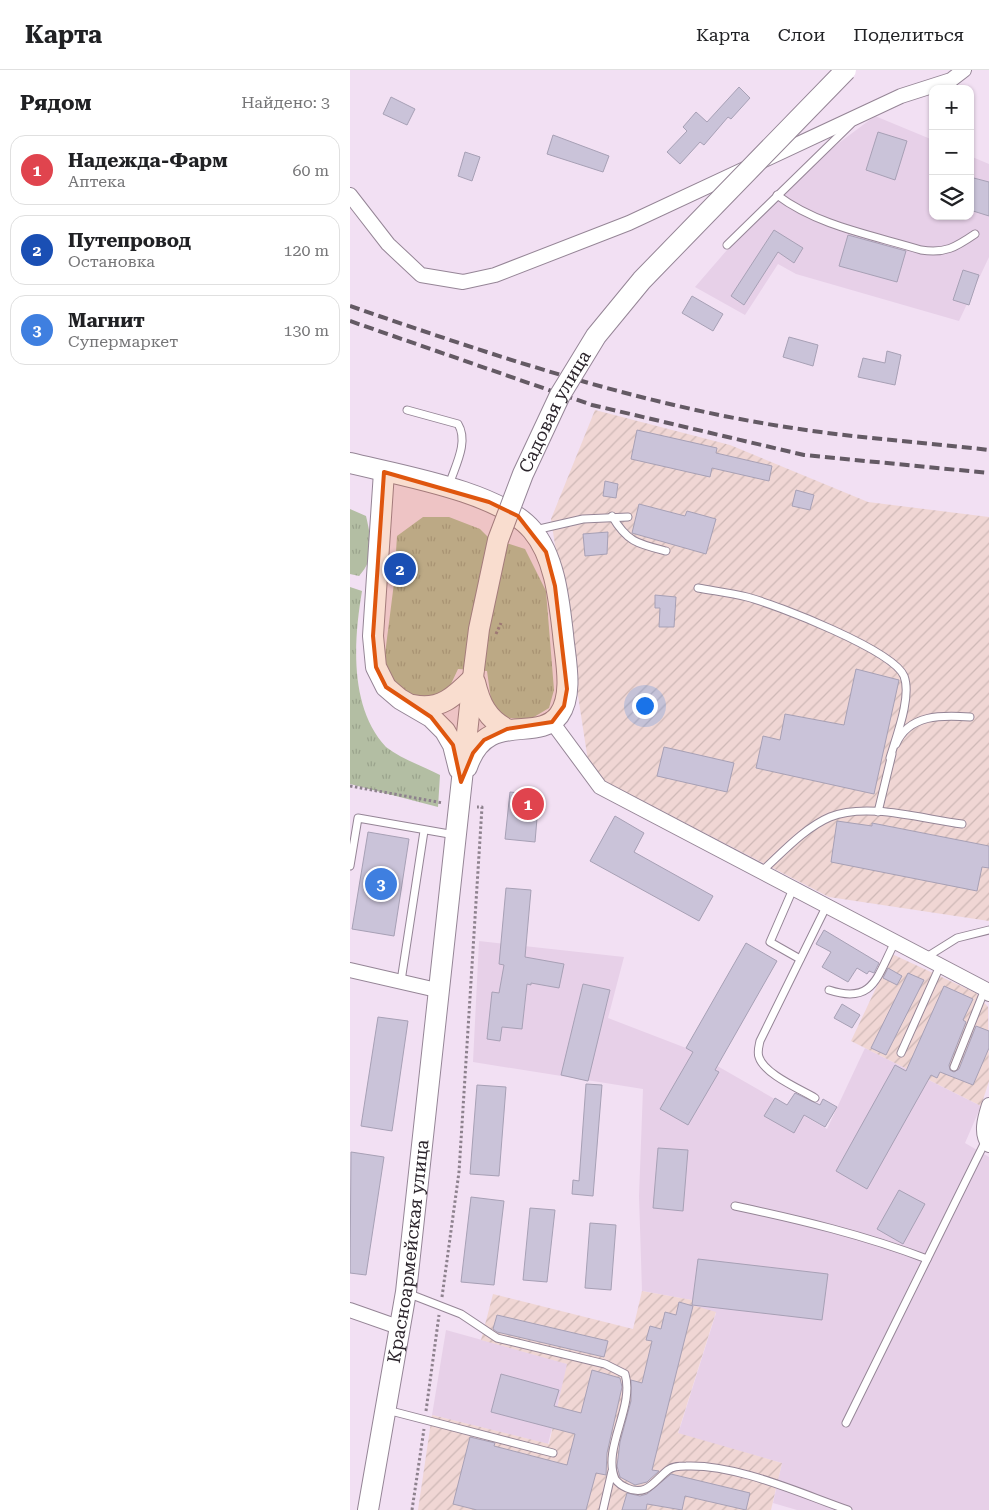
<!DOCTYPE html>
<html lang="ru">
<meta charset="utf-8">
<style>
:root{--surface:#fff;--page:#f2f2f2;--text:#202124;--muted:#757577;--line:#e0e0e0;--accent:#296b01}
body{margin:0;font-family:"Roboto Serif",serif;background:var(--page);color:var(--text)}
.controls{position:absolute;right:15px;top:15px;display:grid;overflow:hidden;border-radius:10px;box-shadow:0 1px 4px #0004}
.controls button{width:45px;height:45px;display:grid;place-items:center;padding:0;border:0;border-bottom:1px solid var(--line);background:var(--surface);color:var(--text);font:25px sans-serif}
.you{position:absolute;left:294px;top:635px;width:18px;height:18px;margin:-12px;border:4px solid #fff;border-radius:50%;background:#1a73e8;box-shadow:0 0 0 8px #1a73e833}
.badge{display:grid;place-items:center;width:32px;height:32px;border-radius:50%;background:var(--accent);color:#fff;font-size:16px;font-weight:700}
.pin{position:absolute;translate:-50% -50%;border:2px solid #fff;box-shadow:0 1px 5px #0006}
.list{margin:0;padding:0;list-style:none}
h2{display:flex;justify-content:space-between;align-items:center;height:65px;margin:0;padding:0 20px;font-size:21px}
h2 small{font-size:16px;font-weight:400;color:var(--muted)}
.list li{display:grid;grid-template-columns:32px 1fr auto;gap:15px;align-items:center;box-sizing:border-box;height:70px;margin:0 10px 10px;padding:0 10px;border:1px solid var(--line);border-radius:15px}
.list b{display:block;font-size:19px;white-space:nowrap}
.list p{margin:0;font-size:16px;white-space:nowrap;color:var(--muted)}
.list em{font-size:16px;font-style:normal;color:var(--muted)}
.icon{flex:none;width:28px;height:28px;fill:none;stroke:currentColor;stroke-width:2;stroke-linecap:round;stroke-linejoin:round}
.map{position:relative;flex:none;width:639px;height:1440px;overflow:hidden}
header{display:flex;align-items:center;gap:30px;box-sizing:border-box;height:70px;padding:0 25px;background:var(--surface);border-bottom:1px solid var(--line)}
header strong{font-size:24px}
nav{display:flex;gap:28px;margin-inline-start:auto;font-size:18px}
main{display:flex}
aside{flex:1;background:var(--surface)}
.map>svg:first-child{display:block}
</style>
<header>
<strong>Карта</strong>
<nav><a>Карта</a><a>Слои</a><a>Поделиться</a></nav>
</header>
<main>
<aside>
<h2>Рядом<small>Найдено: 3</small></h2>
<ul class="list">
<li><span class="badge" style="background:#e0444e">1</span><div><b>Надежда-Фарм</b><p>Аптека</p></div><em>60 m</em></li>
<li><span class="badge" style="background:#1a4fb4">2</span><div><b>Путепровод</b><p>Остановка</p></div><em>120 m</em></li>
<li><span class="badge" style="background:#3f7fe0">3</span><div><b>Магнит</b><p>Супермаркет</p></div><em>130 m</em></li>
</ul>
</aside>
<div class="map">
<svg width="639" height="1440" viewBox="0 0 639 1440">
<defs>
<pattern id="industrial-furrows" width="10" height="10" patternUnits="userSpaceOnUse" patternTransform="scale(1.25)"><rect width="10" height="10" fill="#f0d6d4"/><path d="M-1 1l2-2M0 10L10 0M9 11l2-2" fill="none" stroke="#ceb8b6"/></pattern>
<pattern id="grass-tufts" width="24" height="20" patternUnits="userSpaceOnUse" patternTransform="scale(1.25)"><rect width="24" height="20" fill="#b3bea3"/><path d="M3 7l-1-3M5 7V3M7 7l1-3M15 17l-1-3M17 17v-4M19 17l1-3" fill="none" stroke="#9aa38c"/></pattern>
</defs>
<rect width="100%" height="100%" fill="#f2e0f3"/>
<!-- built -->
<g fill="#e7d0e8">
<polygon points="525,46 583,70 583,146 620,146 620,86 639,94 639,187 609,251 446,204 428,194 395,245 345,217 434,114"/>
<polygon points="129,871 274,887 258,948 336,978 477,1059 515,978 631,1036 615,1073 639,1087 639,1440 447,1440 423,1433 432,1393 328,1364 366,1243 341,1235 342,1230 292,1221 289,1126 293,1019 123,992"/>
<polygon points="96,1260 218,1294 198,1374 82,1345"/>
</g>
<!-- industrial -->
<g fill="url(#industrial-furrows)">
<polygon points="245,340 380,375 518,432 639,447 639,851 479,827 240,704 201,449"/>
<polygon points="542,884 626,923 638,937 639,1011 631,1036 501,971"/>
<polygon points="292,1221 342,1230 342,1235 366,1242 328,1363 432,1393 421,1440 68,1440 82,1345 199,1374 217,1294 131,1270 143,1224 283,1259"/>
</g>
<!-- grass -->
<g fill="url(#grass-tufts)">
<path d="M0 439 16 446C21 468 26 488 9 506L0 504Z"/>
<polygon points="73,447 99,447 130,459 138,467 175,479 196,521 204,620 199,638 179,650 152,647 142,637 137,601 108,599 101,614 83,630 62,630 42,611 34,592 44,513 47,466"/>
<path d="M0 517 12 521C3 574 0 638 36 677 51 689 73 696 90 705L88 737 0 714Z"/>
</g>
<!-- building -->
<g fill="#cac3d9" stroke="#a7a0b5">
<polygon points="389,17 400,28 381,49 378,47 354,75 350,72 330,94 317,82 337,61 333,57 346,42 357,52"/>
<polygon points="41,27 65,39 57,55 33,44"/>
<polygon points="528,62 557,71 545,110 516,100"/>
<polygon points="203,65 259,86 253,102 197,84"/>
<polygon points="115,82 130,87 122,111 108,106"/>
<polygon points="620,107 639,112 639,146 620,140"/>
<polygon points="424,160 453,178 444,193 428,182 394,235 381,226"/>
<polygon points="498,165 556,181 547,212 489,196"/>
<polygon points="613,200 629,205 619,235 603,230"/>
<polygon points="342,226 373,244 363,261 332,243"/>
<polygon points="439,267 468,275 463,296 433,287"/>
<polygon points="537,281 551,285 545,315 508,307 513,288 535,293"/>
<polygon points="287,360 367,378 366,383 422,396 419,411 362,398 360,407 281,389"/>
<polygon points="255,411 268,414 266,428 253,426"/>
<polygon points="446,420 464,425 460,440 442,436"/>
<polygon points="289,434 335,446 337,441 366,449 356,484 282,463"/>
<polygon points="258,462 257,484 235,486 233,464"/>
<polygon points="305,525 326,527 324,557 309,557 310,538 305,538"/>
<polygon points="506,599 549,610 524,724 406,698 413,666 430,670 435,644 494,655"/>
<polygon points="314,677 384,693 377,722 307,706"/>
<polygon points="160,722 189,725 185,772 155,769"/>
<polygon points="265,746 294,763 284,782 363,826 349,851 240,791"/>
<polygon points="487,751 522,756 522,753 639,776 639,798 632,797 627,821 481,792"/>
<polygon points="18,762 59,769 44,866 2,859"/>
<polygon points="156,818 181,820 175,887 214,894 209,918 181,913 181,915 177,914 172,959 152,957 150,971 137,969 142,922 149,923 154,895 149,894"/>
<polygon points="474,860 529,893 524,903 519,901 517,904 507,898 498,912 472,897 481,882 466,874"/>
<polygon points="396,873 427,891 365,1000 369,1002 338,1055 310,1039 343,982 336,978"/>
<polygon points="538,898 552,906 547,915 533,908"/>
<polygon points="558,903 574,910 536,985 521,978"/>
<polygon points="233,914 260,920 238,1011 211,1005"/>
<polygon points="594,916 623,929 613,950 616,952 599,995 600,1000 604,1002 609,999 626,956 639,961 639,978 623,1015 590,1002 587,1008 581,1005 517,1119 486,1101 545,995 556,1001"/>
<polygon points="492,934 510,945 502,958 484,948"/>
<polygon points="28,947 58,951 42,1061 11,1056"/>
<polygon points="236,1014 252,1015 243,1126 222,1124 223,1110 229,1111"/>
<polygon points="127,1015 156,1017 149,1106 120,1104"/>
<polygon points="445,1023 470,1035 473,1029 487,1037 475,1057 454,1045 444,1063 414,1046 425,1028 437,1035"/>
<polygon points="308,1078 338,1080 333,1141 303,1138"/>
<polygon points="1,1082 34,1087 16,1205 0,1203"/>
<polygon points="549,1120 575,1134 553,1174 527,1159"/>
<polygon points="121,1127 154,1131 144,1215 111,1212"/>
<polygon points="180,1138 205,1140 197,1212 173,1210"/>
<polygon points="240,1153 266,1155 261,1220 235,1218"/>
<polygon points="348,1189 478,1204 472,1250 342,1235"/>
<polygon points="329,1232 343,1236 302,1400 309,1401 297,1412 285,1415 270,1407 267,1396 270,1372 281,1331 281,1310 292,1313 302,1271 296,1270 300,1256 311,1259 315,1242 326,1245"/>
<polygon points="147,1245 258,1271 254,1287 147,1262 143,1259"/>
<polygon points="242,1300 270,1308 272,1317 257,1383 256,1405 246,1403 236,1440 127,1440 103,1434 120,1367 145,1373 144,1376 217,1395 225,1364 141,1342 151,1304 209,1320 204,1336 231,1343"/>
<polygon points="321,1404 400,1423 396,1440 335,1426 332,1440 297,1434 296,1440 272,1440 277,1423 290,1426 297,1424"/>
</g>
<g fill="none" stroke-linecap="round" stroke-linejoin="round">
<!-- service casing -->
<g stroke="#958596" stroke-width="9">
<g id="service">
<path d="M427 125C468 156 522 165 571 180 595 184 606 177 625 164"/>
<polyline points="377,175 501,54"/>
<path d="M57 340 108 354C119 372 105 396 99 415"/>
<path d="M262 446C277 472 288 474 316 481"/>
<polyline points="185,460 233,449 278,447"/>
<path d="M348 518C364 521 381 523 397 527 427 535 543 580 554 606 562 627 546 667 540 688"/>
<path d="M546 674C559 644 592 645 620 647"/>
<polyline points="528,742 542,684"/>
<polyline points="0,796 8,748 105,765"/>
<path d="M411 802C431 784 454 758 480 747 517 732 572 749 612 754"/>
<polyline points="443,819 420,872 450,889"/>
<polyline points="575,888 607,868 639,860"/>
<polyline points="51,911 74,761"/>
<path d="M479 920C524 935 527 906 545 872"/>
<polyline points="551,983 590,896"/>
<polyline points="604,997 635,919"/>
<path d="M465 1028C450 1019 414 1004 409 987 407 982 409 976 410 971L476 837"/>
<path d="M385 1136C451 1150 514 1165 577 1189"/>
<path d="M57 1223 111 1244 147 1268 255 1294 275 1304C285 1337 252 1378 265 1409 268 1413 272 1416 277 1418 297 1427 304 1411 318 1400 323 1396 330 1396 336 1396 387 1394 449 1423 498 1440"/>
<polyline points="37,1340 203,1383"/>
<polyline points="496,1353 636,1070"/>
<polyline points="253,1440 262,1401"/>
</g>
</g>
<!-- minor casing -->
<g stroke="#958596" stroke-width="16">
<g id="minor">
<polyline points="0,125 38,174 71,205 113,212 145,205 279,153 551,26 601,10 614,0"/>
<polyline points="202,652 250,717 635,919 639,924"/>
<polyline points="0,900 91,921"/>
<path d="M639 1035C635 1048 630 1063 639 1075"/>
<polyline points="0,1240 51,1258"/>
</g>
</g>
<!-- secondary casing -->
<g stroke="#958596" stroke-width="22">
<g id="secondary">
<path d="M0 393C49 405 150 422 182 460 205 487 209 530 213 564 215 588 224 624 209 645 187 674 137 638 117 697"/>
<polyline points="34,402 23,566 26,597 36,617 50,629 81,647 95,661 103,675 109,699"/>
<path d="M125 612C130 633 137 649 157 659"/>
<path d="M63 635C90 641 105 626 123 608"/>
<path id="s1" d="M18 1440 56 1222 124 599"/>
</g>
</g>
<!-- path -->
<g stroke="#8d818d" stroke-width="3" stroke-dasharray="2.5 2.5" stroke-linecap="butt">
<polyline points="146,564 151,553"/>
<polyline points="0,716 93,733"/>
<polyline points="92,1227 109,1102 132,737 127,737"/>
<polyline points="76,1341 89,1245"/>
<polyline points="62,1440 74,1359"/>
</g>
<!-- service -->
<use href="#service" stroke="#fff" stroke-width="7"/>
<!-- minor -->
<use href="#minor" stroke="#fff" stroke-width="14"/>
<!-- secondary -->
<use href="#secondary" stroke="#fff" stroke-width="20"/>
<!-- rail -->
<g stroke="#645a64" stroke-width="4" stroke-dasharray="10 5" stroke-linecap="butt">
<path d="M0 236C142 285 287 334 436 357 503 368 572 372 639 380"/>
<polyline points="0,251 242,335 454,385 639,403"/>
</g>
<!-- secondary-bridge casing -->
<g stroke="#958596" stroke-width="22" stroke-linecap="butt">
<g id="secondary-bridge">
<path id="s2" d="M124 599 129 559 148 470 173 404 210 325 246 266 292 210 496 0"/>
</g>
</g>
<!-- secondary-bridge -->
<use href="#secondary-bridge" stroke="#fff" stroke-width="20"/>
</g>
<!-- marked area -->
<path fill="#df560e" fill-opacity="0.2" stroke="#df560e" stroke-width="4" stroke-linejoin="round" d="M34 402 139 432 168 446 196 482 205 516 217 619 214 636 202 652 157 659 134 670 123 683 111 712 103 675 81 647 36 617 26 597 23 566Z"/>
<g text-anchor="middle" stroke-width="4" stroke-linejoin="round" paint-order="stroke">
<!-- street labels -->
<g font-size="18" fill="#2c252c" stroke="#f2e0f3">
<text dy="6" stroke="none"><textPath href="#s2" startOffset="272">Садовая улица</textPath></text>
<text dy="6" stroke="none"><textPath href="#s1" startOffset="262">Красноармейская улица</textPath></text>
</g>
</g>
</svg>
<div class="controls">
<button>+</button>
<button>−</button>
<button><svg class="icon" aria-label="layers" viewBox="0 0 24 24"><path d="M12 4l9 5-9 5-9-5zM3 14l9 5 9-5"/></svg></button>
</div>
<div class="you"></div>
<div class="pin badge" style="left:178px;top:734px;background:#e0444e">1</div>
<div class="pin badge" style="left:50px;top:499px;background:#1a4fb4">2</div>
<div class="pin badge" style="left:31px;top:814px;background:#3f7fe0">3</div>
</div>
</main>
